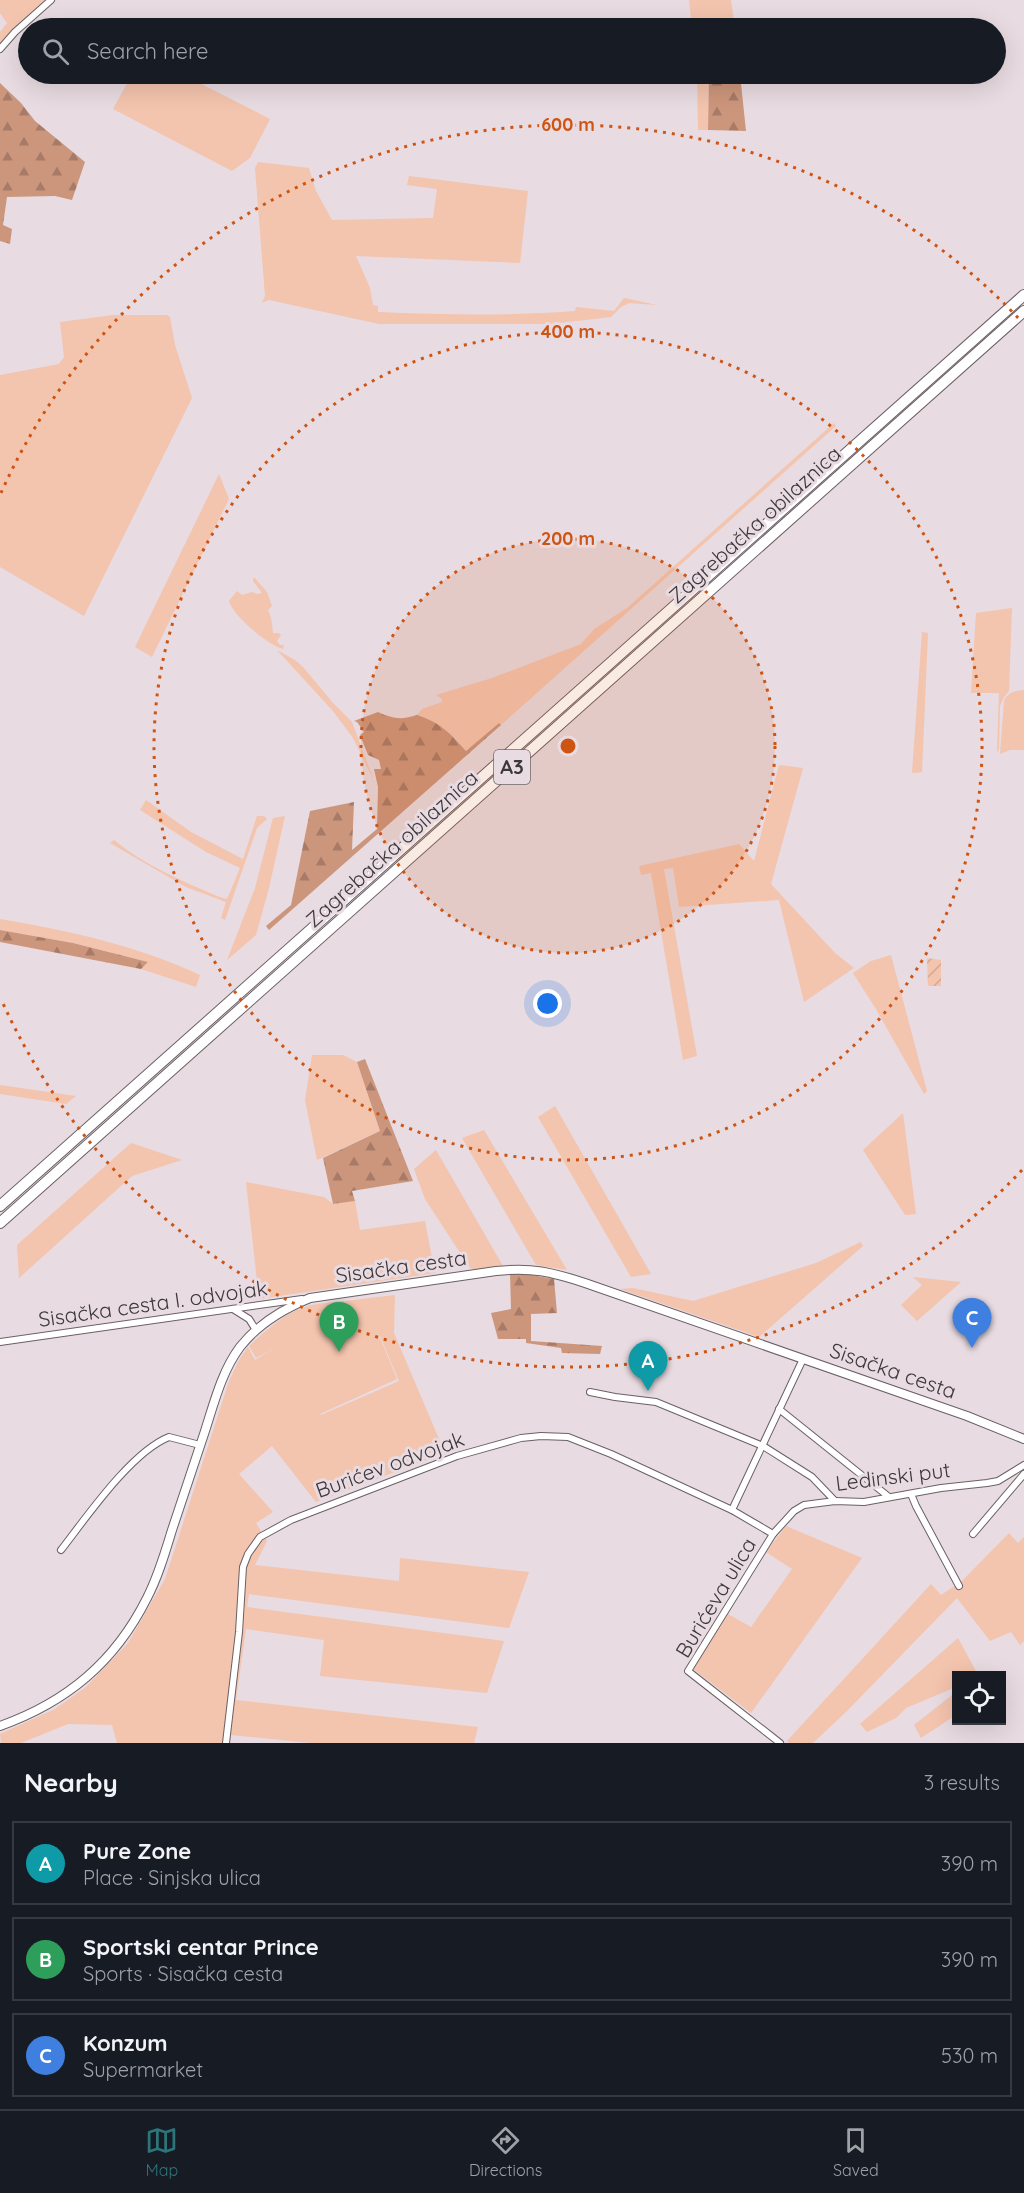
<!DOCTYPE html>
<meta charset="utf-8">
<style>
:root{--surface:#171b24;--page:#20242c;--text:#f1f3f6;--muted:#9ea1a6;--line:#363941;--accent:#2c757a}
body{margin:0;font-family:Quicksand,sans-serif;background:var(--page);color:var(--text)}
.controls{position:absolute;right:18px;bottom:18px;display:grid;overflow:hidden;border-radius:0px;box-shadow:0 6px 24px #0002}
.controls button{width:54px;height:54px;display:grid;place-items:center;padding:0;border:0;border-bottom:2px solid var(--line);background:var(--surface);color:var(--text);font:30px sans-serif}
.you{position:absolute;left:548px;top:1004px;width:21px;height:21px;margin:-15px;border:4px solid #fff;border-radius:50%;background:#1a73e8;box-shadow:0 0 0 9px #1a73e833}
.badge{display:grid;place-items:center;width:39px;height:39px;border-radius:50%;background:var(--accent);color:#fff;font-size:20px;font-weight:700}
.pin{position:absolute;translate:-50% -50px;filter:drop-shadow(0 2px 3px #0008)}
.pin::after{content:'';position:absolute;top:32px;width:21px;height:18px;background:inherit;clip-path:polygon(0 0,100% 0,50% 100%)}
.list{margin:0;padding:0;list-style:none}
h2{display:flex;justify-content:space-between;align-items:center;height:78px;margin:0;padding:0 24px;font-size:26px}
h2 small{font-size:20px;font-weight:400;color:var(--muted)}
.list li{display:grid;grid-template-columns:39px 1fr auto;gap:18px;align-items:center;box-sizing:border-box;height:84px;margin:0 12px 12px;padding:0 12px;border:2px solid var(--line);border-radius:0px}
.list b{display:block;font-size:22px;white-space:nowrap}
.list p{margin:0;font-size:20px;white-space:nowrap;color:var(--muted)}
.list em{font-size:20px;font-style:normal;color:var(--muted)}
.icon{flex:none;width:33px;height:33px;fill:none;stroke:currentColor;stroke-width:2;stroke-linecap:round;stroke-linejoin:round}
.map{position:relative;flex:none;width:1024px;height:1743px;overflow:hidden}
.search{position:absolute;background:var(--surface);box-shadow:0 6px 24px #0002;left:18px;right:18px;top:18px;height:66px;display:flex;align-items:center;gap:15px;box-sizing:border-box;padding:0 21px;border-radius:33px;color:var(--muted);font-size:22px}
.sheet{height:366px;background:var(--surface)}
nav{display:flex;justify-content:space-around;align-items:center;box-sizing:border-box;height:84px;border-top:2px solid var(--line);background:var(--surface);font-size:16px;color:var(--muted)}
nav a{display:grid;justify-items:center;gap:3px}
nav .on{color:var(--accent)}
.map>svg:first-child{display:block}
</style>
<div class="map">
<svg width="1024" height="1743" viewBox="0 0 1024 1743">
<defs>
<pattern id="forest-firs" width="22" height="20" patternUnits="userSpaceOnUse" patternTransform="scale(1.5)"><rect width="22" height="20" fill="#cc967c"/><path d="M5 1l3.5 6h-7zM16 11l3.5 6h-7z" fill="#a77b67"/></pattern>
<pattern id="garden-furrows" width="10" height="10" patternUnits="userSpaceOnUse" patternTransform="scale(1.5)"><rect width="10" height="10" fill="#f3c4ae"/><path d="M-1 1l2-2M0 10L10 0M9 11l2-2" fill="none" stroke="#d1a996"/></pattern>
</defs>
<rect width="100%" height="100%" fill="#e8dbe1"/>
<!-- grass -->
<g fill="#f3c4ae" fill-rule="evenodd">
<polygon points="0,0 48,0 11,31 0,45 0,32 7,23 0,13"/>
<polygon points="689,0 731,0 735,28 692,28"/>
<polygon points="132,74 182,74 270,119 250,158 232,171 113,109"/>
<polygon points="697,74 709,74 708,130 698,130"/>
<path d="M258 162 309 168 316 191 332 220 433 218 437 189 407 185 409 176 528 191 520 263 356 256 370 288 373 305 378 306V312C444 315 509 316 575 311L576 307 614 311 624 298 657 305 629 303 621 307 611 317 551 324H379L269 300 262 303 265 296 255 168Z"/>
<polygon points="113,315 167,315 170,317 175,345 192,398 84,616 0,567 0,375 59,364 64,357 60,322"/>
<path d="M834 423 836 426 501 725 499 723 466 751C450 732 441 723 417 715L422 709 442 702V699L436 695 492 678 581 644 594 629 627 608Z"/>
<polygon points="219,474 229,499 152,657 135,647"/>
<path d="M254 577 267 592 272 606 268 610C272 617 272 625 273 633H279L281 635 277 641 280 645H284L283 649C268 645 233 616 229 601L237 591 242 595 252 592 257 594 262 593 253 581Z"/>
<polygon points="1012,608 1009,691 1004,697 1000,706 999,748 997,754 999,693 971,693 976,613"/>
<polygon points="922,632 928,633 922,772 912,773"/>
<polygon points="277,650 295,660 303,667 333,703 352,722 374,781 353,738 333,711"/>
<path d="M1024 690V750H1010L1000 754 1004 701C1008 692 1015 691 1024 690Z"/>
<polygon points="779,765 803,768 771,884 835,953 854,968 804,1002 779,900 679,907 673,868 664,869 697,1056 683,1060 651,873 641,875 639,866 739,844 754,861"/>
<path d="M146 800 191 832 243 859 257 816H264L267 819 257 828 225 920 221 918 226 902 186 887 110 843 114 840C144 865 182 881 217 896L226 899 228 897 240 868 206 852 140 810Z"/>
<polygon points="285,816 269,888 256,935 227,960 255,888 273,818"/>
<path d="M0 919C69 931 136 945 200 975L196 987 141 969 148 962 73 943 0 930Z"/>
<polygon points="891,955 927,1091 924,1094 876,1009 853,973 871,961"/>
<polygon points="312,1055 343,1055 357,1062 380,1131 317,1160 305,1100"/>
<polygon points="0,1085 76,1096 66,1104 0,1094"/>
<polygon points="555,1106 651,1274 631,1277 538,1117"/>
<polygon points="903,1113 916,1214 905,1215 863,1150"/>
<polygon points="484,1130 567,1270 536,1265 462,1138"/>
<polygon points="131,1143 182,1160 132,1176 19,1278 17,1245"/>
<polygon points="436,1150 503,1266 476,1270 470,1268 425,1199 414,1169"/>
<polygon points="246,1182 324,1197 333,1204 355,1201 360,1230 425,1221 435,1273 259,1299"/>
<polygon points="861,1242 863,1246 759,1337 620,1289 633,1288 693,1301 816,1263"/>
<polygon points="913,1277 961,1282 917,1321 901,1305 922,1285"/>
<path d="M395 1295 394 1333 445 1453 316 1502 272 1446 239 1474 273 1512 256 1523 267 1541 255 1565 399 1581 400 1558 529 1572 509 1628 249 1594 247 1607 504 1641 487 1693 320 1676 324 1640 246 1629 236 1700 478 1727 474 1743H311L231 1735 230 1743H117L112 1725 68 1724 21 1743H1L0 1734 55 1709 86 1687 128 1643 165 1579 229 1381 239 1360 248 1347 255 1360 275 1348 256 1358 249 1346C266 1330 287 1311 311 1305 322 1303 333 1302 344 1301L349 1308 345 1301ZM375 1331 381 1338 399 1381 321 1415 320 1414 397 1379 381 1340Z"/>
<polygon points="786,1526 862,1558 751,1713 693,1669 728,1614 751,1627 792,1569 766,1552"/>
<polygon points="1009,1533 1018,1543 1024,1537 1024,1641 1020,1645 1011,1632 990,1641 957,1598 847,1711 813,1743 789,1743 787,1741 931,1584 941,1595 962,1581"/>
<polygon points="958,1638 977,1673 975,1675 956,1676 956,1687 906,1708 896,1718 867,1732 860,1724"/>
<polygon points="956,1692 956,1715 921,1738 914,1725"/>
</g>
<!-- forest -->
<g fill="url(#forest-firs)">
<polygon points="709,74 740,74 746,131 708,130"/>
<polygon points="0,83 21,103 35,121 85,162 72,200 55,196 7,197 3,225 12,229 10,244 0,241"/>
<path d="M378 712C393 719 402 720 417 715 441 723 449 732 466 751L499 723 501 725 269 930 266 926 291 905 310 811 354 802 352 850 377 829 378 787 374 769H381L379 760 368 755 360 735 364 732 357 722 354 721Z"/>
<polygon points="0,930 73,943 148,962 141,969 0,942"/>
<polygon points="365,1059 413,1181 352,1191 355,1201 333,1204 323,1158 380,1131 357,1062"/>
<polygon points="510,1274 526,1274 554,1279 557,1313 531,1314 531,1341 602,1346 600,1354 562,1353 561,1348 526,1343 526,1339 498,1339 491,1313 511,1309"/>
</g>
<!-- garden -->
<polygon fill="url(#garden-furrows)" points="927,958 941,960 941,986 928,986"/>
<g fill="none" stroke-linecap="round" stroke-linejoin="round">
<!-- street casing -->
<g stroke="#6a6065" stroke-width="8">
<g id="street">
<polyline points="0,49 15,32 51,0"/>
<polyline points="233,1309 249,1319 256,1330"/>
<polyline points="0,1342 302,1299"/>
<polyline points="590,1392 615,1397 656,1402 763,1446 812,1477 835,1501"/>
<polyline points="779,1409 889,1497"/>
<polyline points="911,1494 916,1506 959,1586"/>
<polyline points="773,1534 794,1511 804,1505 835,1501 864,1502 941,1488 987,1483 998,1481 1024,1465"/>
<polyline points="973,1534 1024,1474"/>
<path d="M61 1550C86 1518 131 1452 169 1437L200 1445"/>
<polyline points="226,1743 239,1632 243,1567 248,1554 260,1537 291,1520 457,1456 521,1438 541,1436 568,1437 611,1454 732,1510"/>
<polyline points="780,1743 688,1671 773,1534 732,1510 803,1359"/>
</g>
</g>
<!-- secondary casing -->
<g stroke="#6a6065" stroke-width="10">
<path id="secondary" d="M0 1726C67 1702 115 1662 147 1598 158 1577 165 1553 172 1530 183 1497 194 1464 205 1431 214 1403 222 1371 240 1347 258 1324 283 1309 310 1298L496 1271C532 1267 551 1272 585 1283L967 1416 1024 1439"/>
</g>
<!-- highway casing -->
<g stroke="#6a6065" stroke-width="12">
<g id="highway">
<polyline points="0,1206 1024,295"/>
<polyline points="0,1223 1024,311"/>
</g>
</g>
<!-- street -->
<use href="#street" stroke="#fff" stroke-width="6"/>
<!-- secondary -->
<use href="#secondary" stroke="#fff" stroke-width="8"/>
<!-- highway -->
<use href="#highway" stroke="#fff" stroke-width="10"/>
</g>
<!-- distance rings -->
<circle cx="568" cy="746" r="207" fill="#ce5413" fill-opacity=".12"/>
<g fill="none" stroke="#ce5413" stroke-width="3" stroke-dasharray="3 6">
<circle cx="568" cy="746" r="207"/>
<circle cx="568" cy="746" r="414"/>
<path d="M1022 1170A621 621 0 0 1 1 999M1 493A621 621 0 0 1 1022 322"/>
</g>
<g text-anchor="middle" stroke-width="6" stroke-linejoin="round" paint-order="stroke">
<!-- shield labels -->
<rect fill="#e8dbe1" stroke="#70696c" stroke-width="1.5" x="494" y="750" width="36" height="34" rx="4.5"/>
<g font-size="20" font-weight="bold" fill="#3d383a">
<text x="512" y="774">A3</text>
</g>
<!-- street labels -->
<g font-size="21" fill="#3d383a" stroke="#e8dbe1">
<text transform="translate(755 525) rotate(-42)" y="7">Zagrebačka obilaznica</text>
<text transform="translate(392 849) rotate(-42)" y="7">Zagrebačka obilaznica</text>
<text transform="translate(401 1267) rotate(-8)" y="7">Sisačka cesta</text>
<text transform="translate(153 1304) rotate(-8)" y="7">Sisačka cesta I. odvojak</text>
<text transform="translate(893 1371) rotate(19)" y="7">Sisačka cesta</text>
<text transform="translate(390 1465) rotate(-20)" y="7">Burićev odvojak</text>
<text transform="translate(893 1477) rotate(-7)" y="7">Ledinski put</text>
<text transform="translate(716 1598) rotate(-59)" y="7">Burićeva ulica</text>
</g>
</g>
<circle cx="568" cy="746" r="9" fill="#ce5413" stroke="#e8dbe1" stroke-width="3"/>
<g font-size="18" text-anchor="middle" font-weight="bold" fill="#ce5413" stroke="#e8dbe1" stroke-width="6" stroke-linejoin="round" paint-order="stroke">
<text x="568" y="131">600 m</text>
<text x="568" y="338">400 m</text>
<text x="568" y="545">200 m</text>
</g>
</svg>
<div class="controls">
<button><svg class="icon" aria-label="locate" viewBox="0 0 24 24"><circle cx="12" cy="12" r="6"/><path d="M12 2v4M12 18v4M2 12h4M18 12h4"/></svg></button>
</div>
<div class="you"></div>
<div class="pin badge" style="left:648px;top:1391px;background:#0f9aa8">A</div>
<div class="pin badge" style="left:339px;top:1352px;background:#2e9e5b">B</div>
<div class="pin badge" style="left:972px;top:1348px;background:#3f7fe0">C</div>
<div class="search"><svg class="icon" aria-label="search" viewBox="0 0 24 24"><circle cx="10" cy="10" r="6"/><path d="M15 15l6 6"/></svg>Search here</div>
</div>
<section class="sheet">
<h2>Nearby<small>3 results</small></h2>
<ul class="list">
<li><span class="badge" style="background:#0f9aa8">A</span><div><b>Pure Zone</b><p>Place · Sinjska ulica</p></div><em>390 m</em></li>
<li><span class="badge" style="background:#2e9e5b">B</span><div><b>Sportski centar Prince</b><p>Sports · Sisačka cesta</p></div><em>390 m</em></li>
<li><span class="badge" style="background:#3f7fe0">C</span><div><b>Konzum</b><p>Supermarket</p></div><em>530 m</em></li>
</ul>
</section>
<nav>
<a class="on"><svg class="icon" aria-label="map" viewBox="0 0 24 24"><path d="M3 6l6-2 6 2 6-2v14l-6 2-6-2-6 2zM9 4v14M15 6v14"/></svg>Map</a>
<a><svg class="icon" aria-label="directions" viewBox="0 0 24 24"><path d="M12 3l9 9-9 9-9-9zM9 14v-3h6M13 9l2 2-2 2"/></svg>Directions</a>
<a><svg class="icon" aria-label="saved" viewBox="0 0 24 24"><path d="M7 4h10v16l-5-4-5 4z"/></svg>Saved</a>
</nav>
